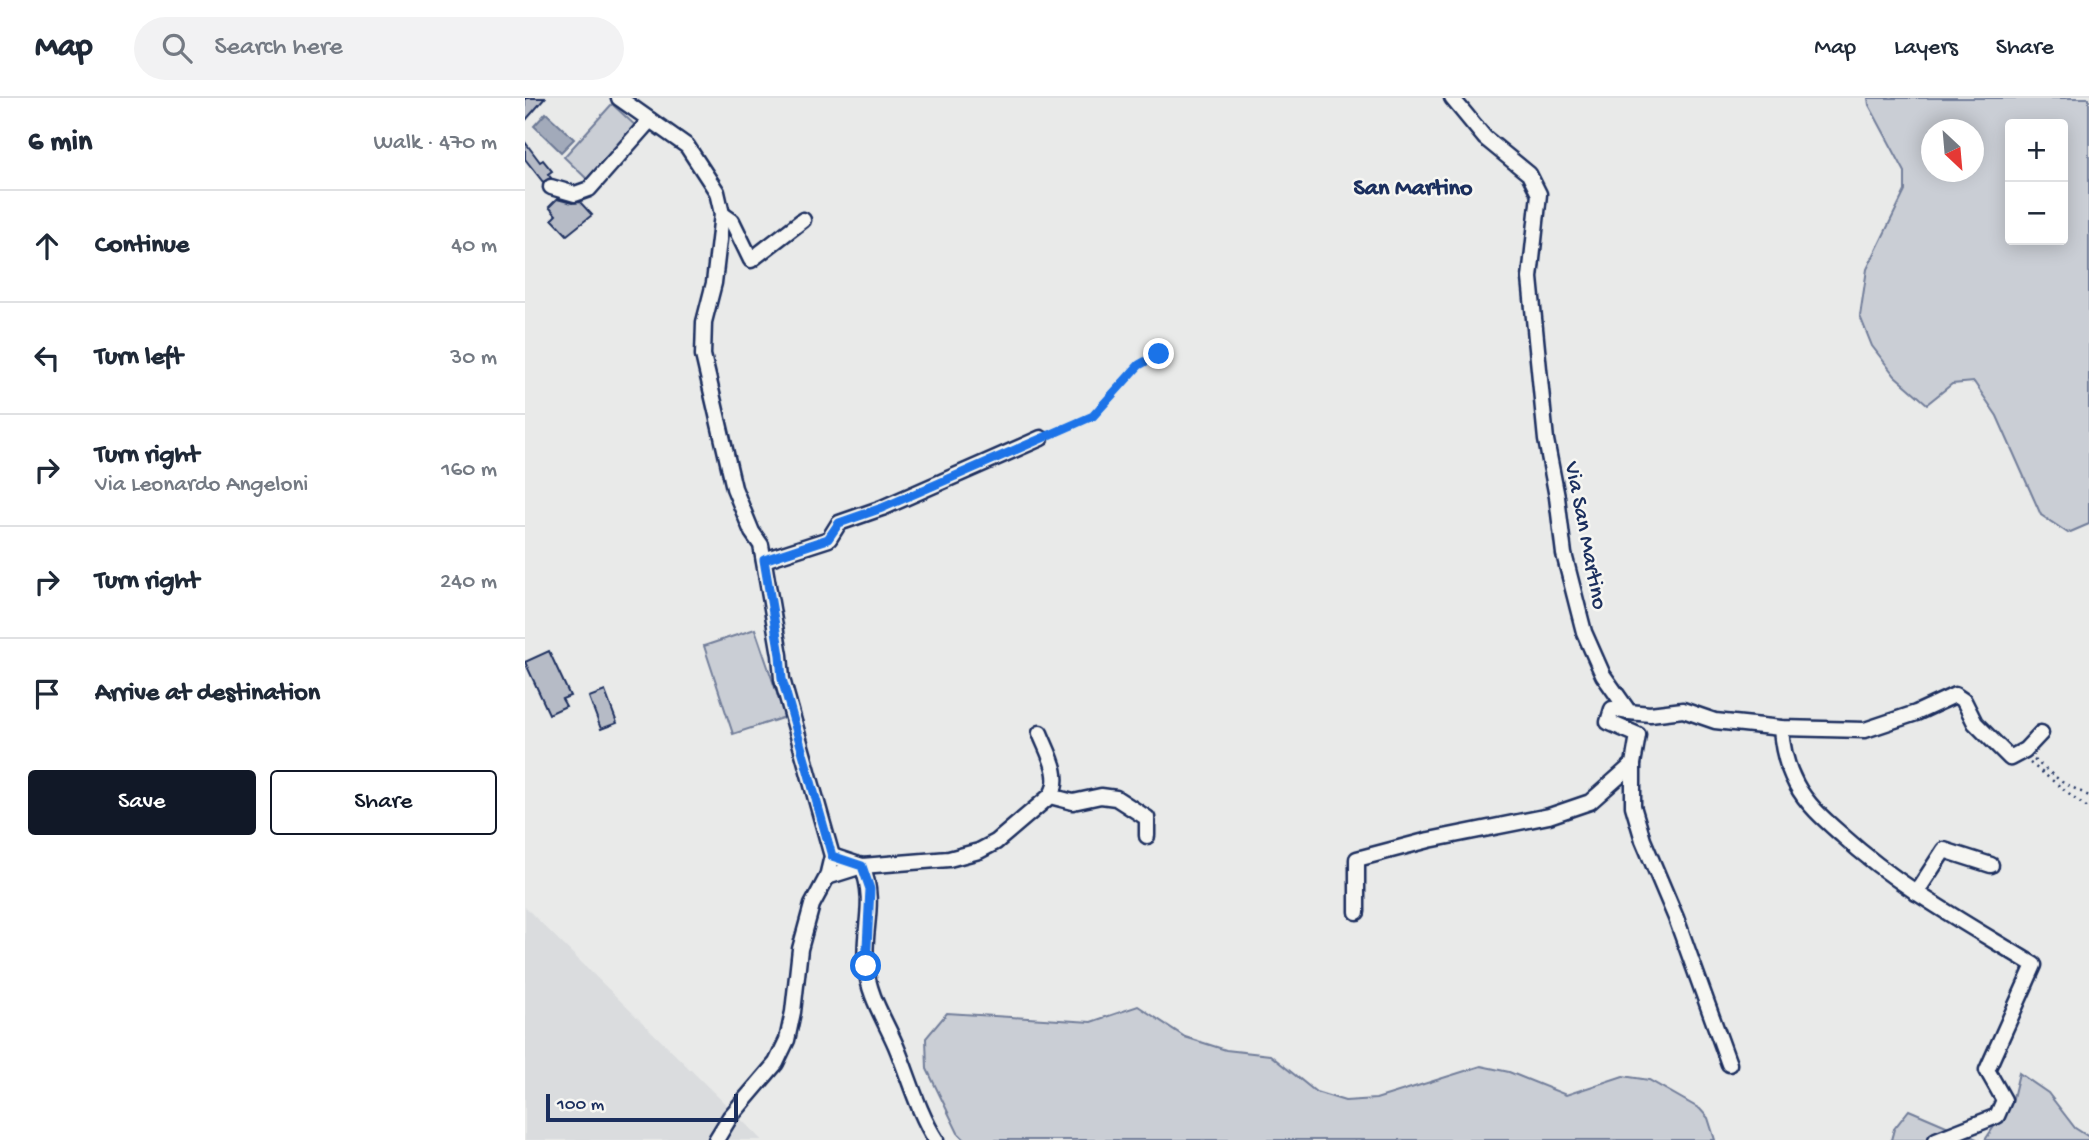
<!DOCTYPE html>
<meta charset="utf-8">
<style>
:root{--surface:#fff;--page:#f2f2f3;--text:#1f2937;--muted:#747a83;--line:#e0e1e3;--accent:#111827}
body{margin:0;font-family:"Gochi Hand",sans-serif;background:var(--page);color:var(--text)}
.controls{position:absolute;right:21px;top:21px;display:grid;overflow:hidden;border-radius:7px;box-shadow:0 4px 18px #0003}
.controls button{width:63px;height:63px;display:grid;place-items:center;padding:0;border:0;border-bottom:2px solid var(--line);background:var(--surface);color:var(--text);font:35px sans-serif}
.compass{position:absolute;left:1396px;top:21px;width:63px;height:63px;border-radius:50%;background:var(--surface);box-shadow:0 4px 18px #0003;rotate:154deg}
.scale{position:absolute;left:21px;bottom:18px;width:192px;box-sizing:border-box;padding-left:7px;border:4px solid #1b2f5e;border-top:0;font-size:19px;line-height:24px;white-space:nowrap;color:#1b2f5e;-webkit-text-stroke:5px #f6f6f2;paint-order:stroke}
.stop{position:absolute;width:21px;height:21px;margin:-16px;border:5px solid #1a73e8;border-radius:50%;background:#fff}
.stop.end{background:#1a73e8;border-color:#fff;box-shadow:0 2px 7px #0008}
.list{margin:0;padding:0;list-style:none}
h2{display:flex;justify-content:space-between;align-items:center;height:91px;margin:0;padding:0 28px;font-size:30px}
h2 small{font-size:23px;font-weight:400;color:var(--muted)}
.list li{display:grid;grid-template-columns:46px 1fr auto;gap:21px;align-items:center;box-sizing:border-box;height:112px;padding:0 28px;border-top:2px solid var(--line)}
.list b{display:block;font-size:26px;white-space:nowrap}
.list p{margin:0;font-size:23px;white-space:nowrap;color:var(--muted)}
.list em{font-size:23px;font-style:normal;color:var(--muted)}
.actions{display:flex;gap:14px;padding:21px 28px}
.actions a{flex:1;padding:16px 0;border:2px solid var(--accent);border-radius:7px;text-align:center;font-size:24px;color:var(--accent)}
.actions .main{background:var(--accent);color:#fff}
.icon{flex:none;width:38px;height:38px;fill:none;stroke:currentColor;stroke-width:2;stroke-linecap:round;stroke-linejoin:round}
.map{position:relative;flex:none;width:1564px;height:1042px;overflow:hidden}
header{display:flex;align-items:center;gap:42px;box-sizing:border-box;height:98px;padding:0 35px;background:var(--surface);border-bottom:2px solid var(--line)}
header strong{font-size:33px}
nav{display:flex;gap:38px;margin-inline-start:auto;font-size:24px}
.search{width:490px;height:63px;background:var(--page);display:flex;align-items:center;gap:18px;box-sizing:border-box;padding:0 24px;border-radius:38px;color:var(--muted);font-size:26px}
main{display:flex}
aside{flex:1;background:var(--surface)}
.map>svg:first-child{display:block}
</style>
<header>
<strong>Map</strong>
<div class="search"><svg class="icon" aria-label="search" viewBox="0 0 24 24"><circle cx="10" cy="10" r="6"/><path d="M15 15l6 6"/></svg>Search here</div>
<nav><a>Map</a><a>Layers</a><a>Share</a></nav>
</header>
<main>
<aside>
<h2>6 min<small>Walk · 470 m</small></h2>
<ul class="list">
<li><svg class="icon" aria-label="ahead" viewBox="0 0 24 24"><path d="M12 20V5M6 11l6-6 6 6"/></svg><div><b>Continue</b></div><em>40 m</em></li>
<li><svg class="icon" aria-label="left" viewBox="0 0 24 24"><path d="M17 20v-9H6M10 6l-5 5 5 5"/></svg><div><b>Turn left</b></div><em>30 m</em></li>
<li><svg class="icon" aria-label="right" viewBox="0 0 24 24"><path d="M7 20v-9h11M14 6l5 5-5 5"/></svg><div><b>Turn right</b><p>Via Leonardo Angeloni</p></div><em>160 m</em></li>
<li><svg class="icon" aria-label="right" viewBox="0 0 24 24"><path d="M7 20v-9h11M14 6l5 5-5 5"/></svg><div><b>Turn right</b></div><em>240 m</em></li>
<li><svg class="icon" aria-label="arrive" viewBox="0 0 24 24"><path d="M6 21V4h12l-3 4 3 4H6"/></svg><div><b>Arrive at destination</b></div></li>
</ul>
<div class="actions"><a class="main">Save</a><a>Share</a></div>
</aside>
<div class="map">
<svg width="1564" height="1042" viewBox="0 0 1564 1042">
<rect width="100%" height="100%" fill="#e9eae9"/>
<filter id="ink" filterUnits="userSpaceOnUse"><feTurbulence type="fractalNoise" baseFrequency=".0143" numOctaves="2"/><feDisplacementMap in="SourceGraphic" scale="14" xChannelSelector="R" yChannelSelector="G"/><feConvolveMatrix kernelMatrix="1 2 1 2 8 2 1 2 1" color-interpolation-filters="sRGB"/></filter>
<g filter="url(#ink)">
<!-- built -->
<polygon fill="#dadcde" points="0,809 237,1042 0,1042"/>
<!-- green -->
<g fill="#caced5" stroke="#727e9a" stroke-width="2" fill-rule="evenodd">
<path d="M1343 0H1564V426L1543 435 1516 417 1472 318 1449 284 1427 286 1402 306 1370 278 1347 248 1335 218 1342 171 1380 93V74L1344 7ZM1485 26H1538V142H1485ZM1406 32H1448V74H1406Z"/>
<polygon points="87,6 113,30 64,83 39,59"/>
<polygon points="230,531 260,619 208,636 179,548"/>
<polygon points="613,908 660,939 701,952 745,957 791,994 820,1003 851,1001 956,968 984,974 1041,997 1098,978 1124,982 1175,1011 1183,1020 1190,1042 440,1042 433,1035 402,971 401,940 422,915 566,924"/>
<polygon points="1494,975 1523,995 1550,1030 1564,1039 1564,1042 1460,1042 1488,1000"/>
<polygon points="1384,1012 1454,1042 1366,1042 1369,1031"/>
</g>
<!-- water -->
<polygon fill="#a2aaba" stroke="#6c7995" stroke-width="2" points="21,15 49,41 36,54 9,28"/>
<!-- building -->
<g fill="#b6bbc6" stroke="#1b2f5e" stroke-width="2">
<polygon points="0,0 20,0 0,23"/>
<polygon points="0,44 15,64 18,62 27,73 23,76 26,80 18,84 0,61"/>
<polygon points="32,101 47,105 55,104 67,117 42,137 27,121 31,117 24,109"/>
<polygon points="24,553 45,598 37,601 41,608 24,616 0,564"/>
<polygon points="80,593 92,625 76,631 64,599"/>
</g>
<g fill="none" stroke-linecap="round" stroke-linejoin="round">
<!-- minor casing -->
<g stroke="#1b2f5e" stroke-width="19">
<g id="minor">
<polyline points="94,0 162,48 192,94 197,116 189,185 179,224 178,257 209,390 227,434 236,447 255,557 257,581 307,758 302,779 287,807 275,851 268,914 262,942 251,965 205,1019 191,1042"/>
<polyline points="927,0 960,40 1004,76 1014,96 1005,180 1021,342 1032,399 1039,456 1059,534 1078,577 1104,614 1125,616 1158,612 1190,623 1256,630 1340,632 1391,615 1430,597 1439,603 1450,625 1485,660 1500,652 1516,635"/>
<polyline points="26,89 50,96 64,91 125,22"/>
<polyline points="197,116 207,123 226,162 278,122"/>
<polyline points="239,462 304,441 314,425 357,410 516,340"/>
<path d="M1256 630C1257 649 1262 669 1271 686 1282 707 1301 723 1318 738 1375 790 1444 827 1509 867L1462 972 1479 1002 1472 1018 1411 1042"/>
<path d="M515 635C522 653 539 680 525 698"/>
<polyline points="1108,666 1108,708 1118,742 1151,820 1204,966"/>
<path d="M307 758 337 768C352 805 337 831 341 868 343 897 360 922 371 948 384 979 393 1014 411 1042"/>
<polyline points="302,779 337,768 424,761 454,753 471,744 525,698 548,704 576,698 591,700 622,720 622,738"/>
<polyline points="1391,795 1419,752 1466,767"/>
<polyline points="832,814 832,761 904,742 1024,718 1065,704 1108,666 1113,637 1083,624 1087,611 1104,614"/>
</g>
</g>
<!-- path -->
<g stroke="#1b2f5e" stroke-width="2.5" stroke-dasharray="2 5" stroke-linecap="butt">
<polyline points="527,336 568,318 614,267 634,256"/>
<polyline points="1509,662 1537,684 1564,698"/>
<polyline points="1505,665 1564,711"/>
</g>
<!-- minor -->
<use href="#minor" stroke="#f6f6f2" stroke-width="14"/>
</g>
</g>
<g fill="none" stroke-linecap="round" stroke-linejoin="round" filter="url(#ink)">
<!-- route -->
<polyline stroke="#1a73e8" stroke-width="9" points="341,868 345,791 337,768 307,758 257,581 255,557 239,462 303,441 314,425 357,410 568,318 614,267 634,256"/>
</g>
<g text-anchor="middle" stroke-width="5" stroke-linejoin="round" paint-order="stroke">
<!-- street labels -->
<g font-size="23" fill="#1b2f5e" stroke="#f6f6f2">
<text transform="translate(1063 437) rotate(79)" y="8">Via San Martino</text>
</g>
<!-- neighbourhood labels -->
<g font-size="24" font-weight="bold" fill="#1b2f5e" stroke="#f6f6f2">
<text x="888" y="96">San Martino</text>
</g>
</g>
</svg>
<div class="controls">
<button>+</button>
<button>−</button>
</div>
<svg class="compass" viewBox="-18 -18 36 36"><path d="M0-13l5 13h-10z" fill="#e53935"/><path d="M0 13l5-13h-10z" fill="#747a83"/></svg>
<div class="scale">100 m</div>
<div class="stop" style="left:341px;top:868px"></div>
<div class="stop end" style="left:634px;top:256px"></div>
</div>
</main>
